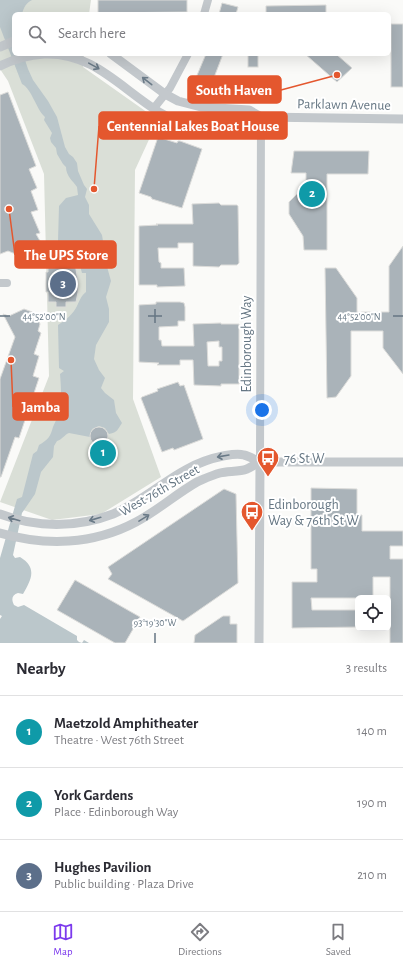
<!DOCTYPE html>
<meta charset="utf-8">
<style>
:root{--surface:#fff;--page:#f7f7f7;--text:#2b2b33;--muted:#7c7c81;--line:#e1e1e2;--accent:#7c3aed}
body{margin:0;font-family:"Alegreya Sans",sans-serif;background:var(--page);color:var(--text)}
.controls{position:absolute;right:12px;bottom:12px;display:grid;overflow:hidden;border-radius:6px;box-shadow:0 4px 16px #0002}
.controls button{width:36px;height:36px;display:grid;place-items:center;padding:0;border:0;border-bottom:1px solid var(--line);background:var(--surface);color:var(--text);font:20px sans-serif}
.you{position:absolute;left:262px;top:410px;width:14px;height:14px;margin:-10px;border:3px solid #fff;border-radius:50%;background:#1a73e8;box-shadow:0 0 0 6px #1a73e833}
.badge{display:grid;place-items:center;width:26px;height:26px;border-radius:50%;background:var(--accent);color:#fff;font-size:13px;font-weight:700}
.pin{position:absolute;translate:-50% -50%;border:2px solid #fff;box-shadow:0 1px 4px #0006}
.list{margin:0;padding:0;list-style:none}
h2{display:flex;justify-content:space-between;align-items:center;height:52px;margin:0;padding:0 16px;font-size:17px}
h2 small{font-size:13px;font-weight:400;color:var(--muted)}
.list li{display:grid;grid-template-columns:26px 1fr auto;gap:12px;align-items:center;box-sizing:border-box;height:72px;padding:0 16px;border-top:1px solid var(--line)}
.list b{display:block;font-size:15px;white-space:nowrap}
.list p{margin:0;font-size:13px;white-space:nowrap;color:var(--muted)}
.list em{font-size:13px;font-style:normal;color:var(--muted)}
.icon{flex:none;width:22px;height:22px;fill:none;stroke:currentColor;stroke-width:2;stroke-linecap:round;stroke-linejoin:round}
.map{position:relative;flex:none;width:403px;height:643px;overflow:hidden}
.search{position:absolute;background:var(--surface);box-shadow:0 4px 16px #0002;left:12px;right:12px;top:12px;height:44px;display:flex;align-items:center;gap:10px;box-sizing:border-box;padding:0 14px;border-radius:6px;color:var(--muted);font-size:15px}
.sheet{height:268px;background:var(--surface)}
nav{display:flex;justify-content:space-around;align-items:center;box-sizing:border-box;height:56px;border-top:1px solid var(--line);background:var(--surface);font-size:11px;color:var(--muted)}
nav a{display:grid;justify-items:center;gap:2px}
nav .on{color:var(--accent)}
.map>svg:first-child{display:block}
</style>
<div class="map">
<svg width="403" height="643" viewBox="0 0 403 643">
<rect width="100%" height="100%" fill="#fafaf8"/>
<!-- green -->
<polygon fill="#dadfd7" points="0,0 91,0 89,14 14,14 14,54 84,54 83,67 158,120 135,170 133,399 161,477 101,514 52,520 0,502 49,376 44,174 8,81 0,69"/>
<!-- water -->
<path fill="#bbc7cb" d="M0 0H32C26 3 24 7 22 14H14V54H23L28 69 33 80 48 101 57 117 65 147 69 154 73 157 77 163 78 171 84 185 87 189 85 197 89 205V214L102 235 104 247V256L111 281 106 297 109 309V322L96 345 94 359 99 370 105 378 101 388 105 393 114 400 116 413 122 423C117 430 118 432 109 434L105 428 99 426 92 429 90 437 69 433C64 435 63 439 57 441L54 446 53 457 41 472 35 494 22 513 13 555 15 558 20 557C38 568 31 580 23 594L18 593C12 595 11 599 14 605L18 607 24 605 77 636V640L79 642 82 643 84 640 89 643H0V619L2 616 0 615V558L17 499 22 497 33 454 37 451 39 445C49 439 50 437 53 427 55 422 58 417 59 412 62 400 61 386 60 374L64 371 59 368 58 325C66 320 73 314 77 306 80 300 81 296 86 292V273H82C79 260 71 247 58 241L59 206 66 198 78 195 77 187C73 181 66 176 66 167L63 164 57 154 56 148 51 142 50 138 52 133 44 120 45 117C36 109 32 89 22 84L0 27Z"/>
<!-- building -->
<g fill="#aab3b9" stroke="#dcdcda" fill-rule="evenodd">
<polygon points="98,0 187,0 187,12 98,13"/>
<polygon points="222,3 238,7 236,14 219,14"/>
<polygon points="326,5 326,14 266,14 266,6"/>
<rect x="391" y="24" width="12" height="63"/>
<polygon points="206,54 223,54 210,88 195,80"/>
<rect x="248" y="54" width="10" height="13"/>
<polygon points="305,54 336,54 352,68 337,82"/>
<polygon points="8,92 36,166 29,169 37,188 31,191 38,210 31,212 40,233 36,234 40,241 35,252 23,257 8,251 0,254 0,95"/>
<polygon points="158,137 177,143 178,141 180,141 202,149 182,208 152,199 151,197 139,193"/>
<polygon points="294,151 369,151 368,174 327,174 327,250 304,250 303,236 289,214 289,202 306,185 306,173 291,173"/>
<polygon points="219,203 221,205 237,205 238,206 239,263 237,265 221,265 219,267 193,266 193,243 178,243 178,248 158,248 159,262 161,263 161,268 184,268 185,286 157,287 157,285 139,285 139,226 158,225 156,224 193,224 192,204"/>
<polygon points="403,246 403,374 383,348 383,331 351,331 351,376 336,397 327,398 325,268 336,268 357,298 357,312 389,312 389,266"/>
<polygon points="55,262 75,263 78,282 78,292 76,302 66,302 66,307 56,307 56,302 48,302 48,292 46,292 46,272 48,272 48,264 55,263"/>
<path d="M156 302H180L184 303 185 307V321H178V326L159 327V340H161L162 346H194L193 324 221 323V324H239V384H221V386L194 385 193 360H180V365H157L159 363 139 362V305L156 304ZM219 341V347H222V361H219V366H208L207 342Z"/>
<polygon points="24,309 35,313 40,324 38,331 41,333 34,354 39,356 33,376 39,378 19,438 15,437 1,477 0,477 0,379 15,337 3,314 9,316"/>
<polygon points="178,382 180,386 184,385 203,439 174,450 173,448 162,452 141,398 142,397 158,391 157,389"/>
<circle cx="99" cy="436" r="9"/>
<polygon points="311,488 357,489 357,515 362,515 362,531 403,531 403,546 390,546 390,559 403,559 403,643 390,643 390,577 373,577 373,598 311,598 312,610 358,610 358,627 292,628 292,582 317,582 317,569 311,569"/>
<polygon points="224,489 236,494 238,583 183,621 108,579 112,574 108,567"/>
<polygon points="75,580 140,617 125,643 115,643 57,610"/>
<polygon points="223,616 230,616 230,624 237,624 237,643 194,643 195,635"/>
</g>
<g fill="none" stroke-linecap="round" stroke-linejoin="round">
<!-- minor -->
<g stroke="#c3c8cc" stroke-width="8">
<polyline points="204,14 208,0"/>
<polyline points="154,108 170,88 188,54"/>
<polyline points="0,283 7,283"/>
<polyline points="260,462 261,117"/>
</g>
<!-- tertiary -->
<g stroke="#c3c8cc" stroke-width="9">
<polyline points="0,47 14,41"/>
<polyline points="111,54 165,94 178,101 201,107 249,110 261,117"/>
<path d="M0 66C14 59 28 55 44 54 93 52 120 88 159 112 177 123 202 128 223 126 239 125 248 125 261 117L403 119"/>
<path d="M0 514C36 528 77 528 113 514 153 497 177 465 223 456 229 455 237 453 244 455 249 456 255 460 260 462H403"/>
<path d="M0 533C45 546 93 545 136 522 157 511 176 494 197 482 204 479 212 475 220 473 228 471 239 472 247 469 251 467 256 464 260 462"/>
<polyline points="259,643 260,462"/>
</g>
</g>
<!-- one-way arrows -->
<defs><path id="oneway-shaft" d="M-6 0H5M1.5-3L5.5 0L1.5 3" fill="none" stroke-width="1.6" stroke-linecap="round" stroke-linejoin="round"/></defs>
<g stroke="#6a7a87">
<use href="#oneway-shaft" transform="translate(94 66) rotate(29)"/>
<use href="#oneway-shaft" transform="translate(147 81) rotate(-142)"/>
<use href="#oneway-shaft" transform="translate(223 456) rotate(170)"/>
<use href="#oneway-shaft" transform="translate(144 518) rotate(-32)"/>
<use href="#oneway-shaft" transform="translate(14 519) rotate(-164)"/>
<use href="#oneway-shaft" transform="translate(95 519) rotate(164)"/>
</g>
<!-- ticks -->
<path fill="none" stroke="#657683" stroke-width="1.5" d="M155 309V323M0 316H10M148 316H162M393 316H403M155 633V643"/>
<!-- icons -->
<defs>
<g id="bus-pin" transform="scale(1.15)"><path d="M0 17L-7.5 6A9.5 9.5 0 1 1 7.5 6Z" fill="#e4572e" stroke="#fff"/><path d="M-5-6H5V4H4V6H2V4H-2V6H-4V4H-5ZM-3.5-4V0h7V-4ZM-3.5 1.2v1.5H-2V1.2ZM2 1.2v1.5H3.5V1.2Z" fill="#fff"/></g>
</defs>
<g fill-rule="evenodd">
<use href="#bus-pin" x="268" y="458"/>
<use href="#bus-pin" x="252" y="512"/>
</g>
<g text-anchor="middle" stroke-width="4" stroke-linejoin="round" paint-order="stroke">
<!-- street labels -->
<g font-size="14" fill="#657683" stroke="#fff">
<text transform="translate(344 104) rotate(1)" y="5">Parklawn Avenue</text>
<text transform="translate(246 344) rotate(-90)" y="5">Edinborough Way</text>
<text transform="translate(159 490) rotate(-30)" y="5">West 76th Street</text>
</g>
<!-- poi labels -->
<g font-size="14" fill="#657683" stroke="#fff" text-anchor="start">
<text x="284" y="463">76 St W</text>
<text x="268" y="509">Edinborough<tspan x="268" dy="16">Way &amp; 76th St W</tspan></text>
</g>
</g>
<g font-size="10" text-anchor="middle" fill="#657683" stroke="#fff" stroke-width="4" stroke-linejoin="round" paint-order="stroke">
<text x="44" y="320">44°52'00"N</text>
<text x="359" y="320">44°52'00"N</text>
<text x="155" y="626">93°19'30"W</text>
</g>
<!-- callouts -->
<path fill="none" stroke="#e4572e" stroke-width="1.5" d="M337 75L281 90M94 189L99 126M9 209L15 255M11 360L13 407"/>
<g fill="#e4572e" stroke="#fff" stroke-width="1.5">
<circle cx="337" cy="75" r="4"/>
<circle cx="94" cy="189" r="4"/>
<circle cx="9" cy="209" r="4"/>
<circle cx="11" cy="360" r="4"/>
</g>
<g fill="#e4572e" stroke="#e4572e" stroke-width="1.5">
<rect x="188" y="76" width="93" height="27" rx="4"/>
<rect x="99" y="112" width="188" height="27" rx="4"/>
<rect x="15" y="241" width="101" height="27" rx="4"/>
<rect x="13" y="393" width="55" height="27" rx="4"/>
</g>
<g font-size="15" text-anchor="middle" font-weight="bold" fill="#fff">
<text x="234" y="95">South Haven</text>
<text x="193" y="131">Centennial Lakes Boat House</text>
<text x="66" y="260">The UPS Store</text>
<text x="41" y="412">Jamba</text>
</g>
</svg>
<div class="controls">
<button><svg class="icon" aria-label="locate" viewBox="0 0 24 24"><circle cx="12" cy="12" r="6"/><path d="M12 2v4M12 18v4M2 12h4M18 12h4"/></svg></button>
</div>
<div class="you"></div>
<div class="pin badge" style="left:103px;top:453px;background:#0f9aa8">1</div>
<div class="pin badge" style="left:312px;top:194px;background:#0f9aa8">2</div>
<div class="pin badge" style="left:63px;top:284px;background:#5c6f8a">3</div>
<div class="search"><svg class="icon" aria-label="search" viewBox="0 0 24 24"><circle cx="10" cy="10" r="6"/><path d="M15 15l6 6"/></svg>Search here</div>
</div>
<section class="sheet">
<h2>Nearby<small>3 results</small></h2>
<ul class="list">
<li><span class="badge" style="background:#0f9aa8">1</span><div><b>Maetzold Amphitheater</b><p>Theatre · West 76th Street</p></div><em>140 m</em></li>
<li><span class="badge" style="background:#0f9aa8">2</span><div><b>York Gardens</b><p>Place · Edinborough Way</p></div><em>190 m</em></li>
<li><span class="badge" style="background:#5c6f8a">3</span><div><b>Hughes Pavilion</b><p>Public building · Plaza Drive</p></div><em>210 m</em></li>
</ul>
</section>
<nav>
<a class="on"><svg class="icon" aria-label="map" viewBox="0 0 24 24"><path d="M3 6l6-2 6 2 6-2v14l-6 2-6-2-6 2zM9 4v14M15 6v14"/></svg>Map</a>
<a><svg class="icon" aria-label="directions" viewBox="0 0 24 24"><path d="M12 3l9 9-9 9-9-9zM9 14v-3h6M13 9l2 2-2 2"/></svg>Directions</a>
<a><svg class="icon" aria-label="saved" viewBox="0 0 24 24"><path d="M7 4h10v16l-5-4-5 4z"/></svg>Saved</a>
</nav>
